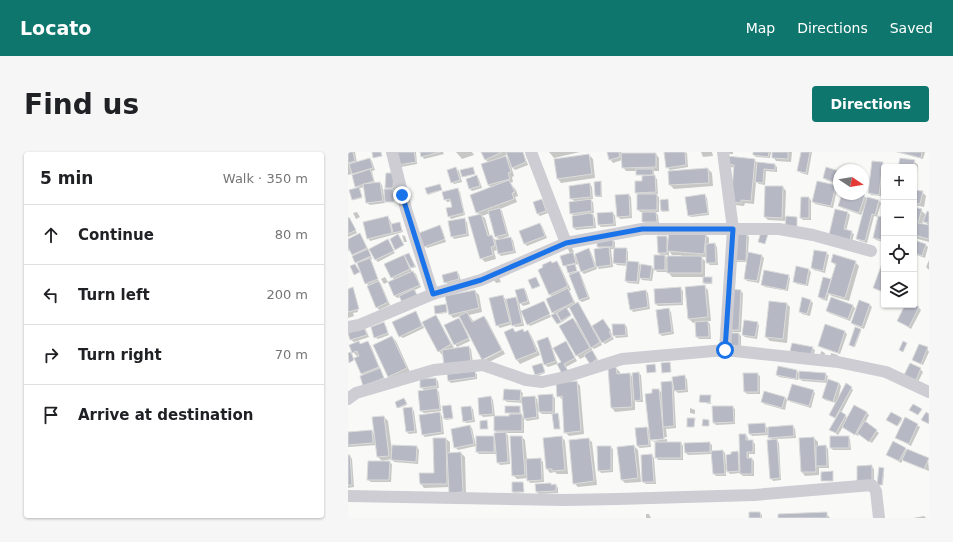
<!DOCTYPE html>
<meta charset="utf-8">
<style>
:root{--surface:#fff;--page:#f6f6f6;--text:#202124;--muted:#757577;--line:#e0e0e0;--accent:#0f766e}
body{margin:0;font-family:"DejaVu Sans",sans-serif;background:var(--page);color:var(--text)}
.controls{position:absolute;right:12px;top:12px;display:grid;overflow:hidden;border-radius:4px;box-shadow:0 1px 3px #0004}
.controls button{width:36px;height:36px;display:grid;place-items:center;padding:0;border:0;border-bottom:1px solid var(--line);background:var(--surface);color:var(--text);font:20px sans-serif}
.compass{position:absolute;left:485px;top:12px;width:36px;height:36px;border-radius:50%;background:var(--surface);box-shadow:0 1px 3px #0004;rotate:102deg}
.stop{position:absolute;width:12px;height:12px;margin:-9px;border:3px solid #1a73e8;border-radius:50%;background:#fff}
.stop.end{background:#1a73e8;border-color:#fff;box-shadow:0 1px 4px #0008}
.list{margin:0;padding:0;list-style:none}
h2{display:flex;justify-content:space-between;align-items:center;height:52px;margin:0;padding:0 16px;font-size:17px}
h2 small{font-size:13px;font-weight:400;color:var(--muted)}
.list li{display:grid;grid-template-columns:26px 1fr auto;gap:12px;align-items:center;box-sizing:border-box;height:60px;padding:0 16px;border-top:1px solid var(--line)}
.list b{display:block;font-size:15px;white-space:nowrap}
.list em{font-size:13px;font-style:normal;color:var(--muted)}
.icon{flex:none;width:22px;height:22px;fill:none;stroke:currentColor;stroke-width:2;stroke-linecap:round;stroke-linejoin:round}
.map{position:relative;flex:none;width:581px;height:366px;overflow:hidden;border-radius:4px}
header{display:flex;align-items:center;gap:24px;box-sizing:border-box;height:56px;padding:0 20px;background:var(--accent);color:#fff}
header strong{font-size:19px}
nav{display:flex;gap:22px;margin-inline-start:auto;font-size:14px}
.intro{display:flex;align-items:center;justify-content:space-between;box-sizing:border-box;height:96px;padding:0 24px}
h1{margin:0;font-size:28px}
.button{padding:10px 18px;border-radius:4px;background:var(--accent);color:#fff;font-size:14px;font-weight:700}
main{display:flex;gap:24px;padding:0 24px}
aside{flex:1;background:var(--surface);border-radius:4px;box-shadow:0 1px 3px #0004}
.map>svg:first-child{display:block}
</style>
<header>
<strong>Locato</strong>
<nav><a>Map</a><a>Directions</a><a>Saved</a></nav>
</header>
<div class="intro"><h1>Find us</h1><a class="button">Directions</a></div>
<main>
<aside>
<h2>5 min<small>Walk · 350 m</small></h2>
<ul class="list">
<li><svg class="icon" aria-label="ahead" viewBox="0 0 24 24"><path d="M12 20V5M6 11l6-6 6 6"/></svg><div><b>Continue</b></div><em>80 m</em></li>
<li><svg class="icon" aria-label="left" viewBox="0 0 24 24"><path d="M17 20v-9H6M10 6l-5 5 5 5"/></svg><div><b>Turn left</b></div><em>200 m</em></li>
<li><svg class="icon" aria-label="right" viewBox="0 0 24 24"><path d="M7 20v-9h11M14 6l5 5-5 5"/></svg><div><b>Turn right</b></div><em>70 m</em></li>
<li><svg class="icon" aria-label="arrive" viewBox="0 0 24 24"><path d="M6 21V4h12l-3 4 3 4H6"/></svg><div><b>Arrive at destination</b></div></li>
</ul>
</aside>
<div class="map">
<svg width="581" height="366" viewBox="0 0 581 366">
<rect width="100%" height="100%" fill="#f9faf8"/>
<!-- shadow -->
<g fill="#0003" fill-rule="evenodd">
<polygon points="0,0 7,0 9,11 22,7 24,9 27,18 24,19 27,32 32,31 34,33 36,44 37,44 40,38 38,35 48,25 47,38 46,38 46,50 38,50 36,48 37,51 22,53 19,51 17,35 12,36 14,46 6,48 5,47 10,37 8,34 4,22 0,23"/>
<polygon points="49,0 68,0 69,12 53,15"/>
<polygon points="73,0 95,0 96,2 76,7 74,4"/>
<polygon points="108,0 124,0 126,3 114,7"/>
<path d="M134 0H175L180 13 167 18 163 14 166 24 164 25 165 30 162 31 168 38 170 44 167 45 169 50 152 57 154 59 161 84 156 86V87L162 86 165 88 168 101 153 104 151 102 150 98 146 99 148 107 137 110 133 106 132 63 129 60 144 36 140 33 134 13 141 11 137 7ZM160 2 163 10 158 5 154 7 153 6ZM142 61 148 85 152 88 148 89 144 84H142L137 66 134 64Z"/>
<polygon points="201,0 232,0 206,6"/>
<polygon points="260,0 273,0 274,2 308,2 311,6 311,19 306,19 306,24 309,27 310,42 307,42 311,45 311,60 307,60 310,63 311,72 298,72 295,70 295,60 292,60 290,57 290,42 288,40 295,30 295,23 290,23 289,19 278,19 275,15 274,8 265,11 262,7"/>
<polygon points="328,0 337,0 339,1 340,15 322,18 319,15"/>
<polygon points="353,0 364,0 365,4 355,5"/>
<polygon points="379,0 385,0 385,2 380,2"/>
<polygon points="406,0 423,0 422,6 408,5 406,3"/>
<polygon points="425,0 444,0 443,10 428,9 425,5"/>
<polygon points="454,0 464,0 460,23 453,21 451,19"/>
<polygon points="548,0 577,0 575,7"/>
<polygon points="241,3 245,7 247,26 213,31 210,27"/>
<polygon points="406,8 410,11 427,13 429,15 429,20 418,19 417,33 411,32 408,30 406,52 397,51 396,54 387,53 387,16 383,15 379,11"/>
<polygon points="566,9 570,13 566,34 566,15 551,15"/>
<polygon points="534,11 537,13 533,44 523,43 521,41"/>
<polygon points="108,16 111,19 114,30 106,32 104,30"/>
<polygon points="125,16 127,22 116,25 115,24"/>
<polygon points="360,17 364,21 365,34 326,37 322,33 321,20"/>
<polygon points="491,20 491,33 478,28 476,26"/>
<polygon points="129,25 131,27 134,36 124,39 122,37"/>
<polygon points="515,28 518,31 515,40"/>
<polygon points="253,30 254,45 248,45 248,44"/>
<polygon points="242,32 244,35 245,47 242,47 245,50 246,61 239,62 245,63 247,66 248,76 228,78 226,76 225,65 227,65 223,61 227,50 223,46"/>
<polygon points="92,33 94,38 80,43 80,42"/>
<polygon points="487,34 489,37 485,56 467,52 465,49"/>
<polygon points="435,35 438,39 437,65 449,66 449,75 438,69 420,68 417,65"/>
<polygon points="109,37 112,40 117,63 103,67 101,64 105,55 104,49 99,50 97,47"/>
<polygon points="566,39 574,40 578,44 576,55 566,53"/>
<polygon points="495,42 506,42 505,47 509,48 516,44 520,47 531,49 533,51 529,65 536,66 536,90 528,88 526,86 531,65 526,64 519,91 512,89 509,87 517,59 515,58 513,63 494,56 492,54"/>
<polygon points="281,43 283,45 284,66 272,67 270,64"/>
<polygon points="357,43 359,46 361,63 343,65 341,63"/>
<polygon points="461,46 463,48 463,68 455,68 453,66"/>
<polygon points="194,48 196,50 200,61 192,64 190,62 186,51"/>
<polygon points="320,48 321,59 315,60 314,59"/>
<polygon points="536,51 536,59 534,57"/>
<polygon points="566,56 573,58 578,63 581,61 581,74 575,68 574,73 581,74 581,90 566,86"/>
<polygon points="9,60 12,65 8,67 5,61"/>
<polygon points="264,61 267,63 268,74 253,75 251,73"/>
<polygon points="500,61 502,63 498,79 503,80 506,82 504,90 485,85"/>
<polygon points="40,65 42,68 44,73 52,71 55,80 22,89 20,86"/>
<polygon points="1,66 9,81 0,85 0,67"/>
<polygon points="116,68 119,70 121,84 106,87 104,84"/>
<polygon points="192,72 194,74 199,86 179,94 177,92 172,80"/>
<polygon points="92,74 94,77 98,90 79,96 77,94"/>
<polygon points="399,82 401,85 400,101 414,104 416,106 411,131 399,129 397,126 400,110 387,110"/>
<polygon points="54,83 57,84 59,90 56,90"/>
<path d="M358 83 361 86V93L367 92 369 95 370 113H362L359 110V105H353L357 109V126H363L364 132H357L356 125H324L320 120H309L307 117 313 104 311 101 318 85 321 88ZM321 99 324 103H333V105H321ZM316 103H320V107Z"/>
<polygon points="14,85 22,101 24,107 22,108 24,110 31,130 33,132 42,153 31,158 29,155 11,112 8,110 7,104 3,97 0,99 0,88"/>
<polygon points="264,87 267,90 267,97 278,97 280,100 280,110 303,115 306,117 304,129 294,128 292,125 291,132 280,131 278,129 280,114 269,113 266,111 267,97 263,97 265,115 251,117 249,114 253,97 250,95"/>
<polygon points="40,89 47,101 30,110 28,108"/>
<polygon points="566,89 578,93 580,95 577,106 566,102"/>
<polygon points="219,94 223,94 226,100 224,101 229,106 241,98 243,100 249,117 236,122 234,120 231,112 226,113 229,124 230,120 233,123 242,147 234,150 231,148 219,116 216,113 222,102"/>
<polygon points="478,101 481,103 477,121 466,118 464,116"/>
<polygon points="60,102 68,115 65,116 61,113 64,120 68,122 73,135 67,138 69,144 52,145 49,146 47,144 41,130 46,128 38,112"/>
<polygon points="536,108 536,140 529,138 526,136"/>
<polygon points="581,108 581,118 578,115"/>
<polygon points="484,110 507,110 511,114 501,149 484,144 481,142 479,149 473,147 471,144 482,128 483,130 488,114"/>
<polygon points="209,111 212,114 223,138 221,139 228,152 230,151 232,154 244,175 255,168 264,182 263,183 266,187 257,192 251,187 254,193 246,197 242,194 250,208 243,212 238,204 232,207 229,203 225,167 230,172 222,155 219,157 223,164 211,172 205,160 205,145 201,142 205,112"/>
<polygon points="461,118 463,120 460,134 449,132 446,130"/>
<polygon points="108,120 111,122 113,129 100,132 97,130"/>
<polygon points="440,124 442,126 440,139 417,135 414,133"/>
<polygon points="37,125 40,130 36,132 33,127"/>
<polygon points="151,126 153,130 148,131 146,128"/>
<polygon points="356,134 360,138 363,169 359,169 362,172 363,187 351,187 349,185 348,170 345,171 341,167 338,136"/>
<polygon points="332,136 335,139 335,153 310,154 308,152"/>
<polygon points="5,137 6,138 5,138 10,160 5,161 6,164 0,166 0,138"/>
<polygon points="176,137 178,139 182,152 175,154 171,150 176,174 167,175 165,172 152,176 149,173 155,144 158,148 168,146 172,150"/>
<polygon points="127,139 131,143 134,160 121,163 126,170 136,165 139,168 154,197 135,207 117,173 116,174 122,189 109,195 97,174 111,167 116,172 113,164 105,166 102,162"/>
<polygon points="298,139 300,141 302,157 285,160 283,157"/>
<polygon points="392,139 395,141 393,180 384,180"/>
<polygon points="462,148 465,151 462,164 454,162 452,160"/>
<polygon points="195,150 203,165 182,174 180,172"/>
<polygon points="439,152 442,155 439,191 422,189 418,185"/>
<polygon points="522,153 524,155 516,177 506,173 504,171"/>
<polygon points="98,154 99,161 88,162"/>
<polygon points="505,154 507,156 502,169 481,161 479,159"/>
<polygon points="571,156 573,158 563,177 550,169"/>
<polygon points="321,157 323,160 326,182 314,184 312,182"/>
<polygon points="68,160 76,176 55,186 52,184"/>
<polygon points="88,164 91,168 106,196 121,195 123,197 125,211 94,203 91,199"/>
<polygon points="409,171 411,173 409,187 397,185 395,183"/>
<polygon points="36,172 38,174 41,183 30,187 27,185"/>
<polygon points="277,173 279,175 280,185 268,186 266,183"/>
<polygon points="478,174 497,180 499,182 492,202 474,196 471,193"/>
<polygon points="16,176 18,178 21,185 6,190 3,188"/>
<polygon points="165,178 168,181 175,178 177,180 179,179 183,183 192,203 172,212 169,208 157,181"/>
<polygon points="512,178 513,179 507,195 503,193"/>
<polygon points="390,181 393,184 393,197 383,182"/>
<polygon points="44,185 48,189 62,220 44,229 40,225 26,193"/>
<polygon points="200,186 202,189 210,213 209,212 200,215 197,213"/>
<polygon points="10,190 13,193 20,190 23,194 37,229 19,236 15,223 14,222 12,205 12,203 9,204 5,200"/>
<polygon points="220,193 229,209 218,215 221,221 214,211"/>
<polygon points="464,196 467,198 465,205 445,201"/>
<polygon points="579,196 581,200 575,213 568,210 565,208"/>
<polygon points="155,198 157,202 139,211 136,208"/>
<polygon points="473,199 477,201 476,205 472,204"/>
<polygon points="483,201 490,203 488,209 482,207"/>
<polygon points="194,213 197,221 189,224 185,215"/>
<polygon points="268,216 272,220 272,223 282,222 285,226 290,221 293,223 295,250 289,250 287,248 287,258 267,260 264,256"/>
<polygon points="572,217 575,220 570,230 560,225"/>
<polygon points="449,219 452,222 477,222 480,224 479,228 491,231 493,234 490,247 503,236 505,238 493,261 500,266 506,254 519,261 521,263 517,271 531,281 524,291 511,282 510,284 495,275 490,283 483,278 489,267 482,262 488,251 477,248 475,246 480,231 454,229 451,225 450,228 431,225 429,223"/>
<polygon points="126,220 129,222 129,227 103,231 101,229 100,223"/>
<polygon points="409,222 412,224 412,242 399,242 397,240"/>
<polygon points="336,224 339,227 340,240 330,241 326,237 328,276 318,277 319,285 305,287 305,289 319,287 319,291 333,291 335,294 335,308 310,308 308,305 308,291 302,287 303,295 292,296 289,294 299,276 302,279 305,242 311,238 315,242 323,230 326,234"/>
<polygon points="88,227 90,229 91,236 88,236 91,240 93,259 76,261 73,259 77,239 73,235"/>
<polygon points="229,230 232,234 236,282 221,284 217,280 215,248 210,244"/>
<polygon points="172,239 175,241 174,246 187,245 189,247 190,253 204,243 207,246 207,263 211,263 212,277 207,277 205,262 194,262 190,259 191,267 179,269 176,266 176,281 157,281 160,283 162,312 152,313 150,310 149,302 131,302 129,300 145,285 148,287 150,282 147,279 162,265 162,261 158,261 172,255 173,263 176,265 175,251 159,250 156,247"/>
<polygon points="465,239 467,241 463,256 443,250 440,248"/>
<polygon points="362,244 363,252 352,250"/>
<polygon points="143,245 145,248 147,264 135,265 132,262"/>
<polygon points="437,245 439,248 437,258 416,252 414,250"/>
<polygon points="57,248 59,253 51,256 48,251"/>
<polygon points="103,254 105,267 98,268 97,267"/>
<polygon points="122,255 125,257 127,270 118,271 116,269"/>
<polygon points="384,255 387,257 387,272 368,273 366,271"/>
<polygon points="64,256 66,259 69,281 61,282 59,280"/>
<polygon points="342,256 347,258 347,262 342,261"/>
<polygon points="92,261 94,264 96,282 77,285 74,282"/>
<polygon points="36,265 40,269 44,299 69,295 71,298 70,312 46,310 44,307 34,309 30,305 29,293 0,295 0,281 24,279 27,283"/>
<polygon points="557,266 572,275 563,294 548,286"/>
<polygon points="553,267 554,268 550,274 540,269"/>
<polygon points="417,272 419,276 445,274 447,277 448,286 428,287 431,291 433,328 425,329 423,326 424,288 421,283 404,284 402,282"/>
<polygon points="122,274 124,276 128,294 110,298 107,295"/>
<polygon points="398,283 400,286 400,289 404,289 407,292 407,302 401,302 401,307 404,307 406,309 406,324 395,324 392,321 382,322 378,317 378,324 368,324 366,322 364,302 340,303 338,301 337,292 361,291 364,293 364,300 375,299 377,301 378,313 380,313 389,300 392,303"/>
<polygon points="174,285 177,288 179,308 192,307 195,310 196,330 182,331 180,326 169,327 165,323"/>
<polygon points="214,285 217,289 220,322 209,322 207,320 202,321 199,317"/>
<polygon points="500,285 502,287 503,298 485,298 483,296"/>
<polygon points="466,286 470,290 470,295 478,294 480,297 481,316 471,316 471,323 457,324 454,320 452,287"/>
<polygon points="86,287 98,287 102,290 102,302 113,301 117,305 118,343 102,335 76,336 73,332 87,321"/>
<polygon points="240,287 244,290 249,333 230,335 226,331"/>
<polygon points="286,294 290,298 293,330 277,331 274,328"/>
<polygon points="262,295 265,297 265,320 253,321 251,318"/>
<polygon points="557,297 580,307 581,319 558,310 555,308 553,311 540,303"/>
<polygon points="304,303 306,306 308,332 298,332 295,330"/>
<polygon points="0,304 2,304 4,307 6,335 0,336"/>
<polygon points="41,310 44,312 43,330 23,330 20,328"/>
<polygon points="524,315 526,317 526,334 512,334"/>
<polygon points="536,317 535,333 531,333"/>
<polygon points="165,331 175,331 176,340 166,341"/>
<polygon points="203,332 208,333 210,336 210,341 191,342 189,340"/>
<polygon points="412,361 414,363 414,366 424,366 402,366"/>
<polygon points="478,361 482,366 431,366"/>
<polygon points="298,362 301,362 303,366 298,366"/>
<polygon points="576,364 578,366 565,366"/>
</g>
<!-- building -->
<g fill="#b6b8c4" stroke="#dbdcda">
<polygon points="0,0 5,0 7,9 0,11"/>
<polygon points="24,0 33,0 34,4 25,6"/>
<polygon points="48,0 66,0 68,10 50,13"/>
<polygon points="72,0 92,0 73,5"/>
<polygon points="133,0 154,0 137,8"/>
<polygon points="158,0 175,0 178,10 164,16"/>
<polygon points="259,0 271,0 272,5 261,8"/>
<polygon points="316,0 337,0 338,13 318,16"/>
<polygon points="405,0 421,0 420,5 405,3"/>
<polygon points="424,0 440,0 440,7 424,6"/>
<polygon points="453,0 462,0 458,21 449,19"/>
<polygon points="550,0 574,0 573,6"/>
<polygon points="273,1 308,1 308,15 274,16"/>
<polygon points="241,2 244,22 209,27 206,7"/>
<polygon points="158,4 163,20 160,21 162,27 140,33 133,12"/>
<polygon points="379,4 407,7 403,49 393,48 393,51 383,50 386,13 378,12"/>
<polygon points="22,6 25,16 4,22 1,12"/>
<polygon points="552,6 567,8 565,15 550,15"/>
<polygon points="524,9 535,10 531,43 520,41"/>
<polygon points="409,10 427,12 427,18 416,17 415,31 407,30"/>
<polygon points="108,15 112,28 103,31 99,18"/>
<polygon points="125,15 127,22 114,25 112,18"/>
<polygon points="478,15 491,19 491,32 475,26"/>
<polygon points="360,16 361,31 321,33 320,19"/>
<polygon points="22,17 26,29 7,35 4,23"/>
<rect x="288" y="17" width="17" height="6"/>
<polygon points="38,21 46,21 45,36 37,36"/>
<polygon points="129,23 132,34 121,37 118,27"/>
<polygon points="307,23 308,40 287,41 287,29 294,29 294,24"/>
<polygon points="161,28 167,40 164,41 166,47 128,61 122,43"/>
<polygon points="253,29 253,44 247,44 246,30"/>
<polygon points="469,29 488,33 483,54 464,50"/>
<polygon points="32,30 35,49 18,51 15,32"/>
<polygon points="242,31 243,45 222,47 221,34"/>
<polygon points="92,32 94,38 79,42 77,36"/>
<polygon points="417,34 435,34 434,66 416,65"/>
<polygon points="11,35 14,45 4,48 1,38"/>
<polygon points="110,36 116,61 100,65 98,56 104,55 102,47 96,48 94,40"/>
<polygon points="36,37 45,37 46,50 37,50"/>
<polygon points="566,38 575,39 572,52 566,51"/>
<polygon points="281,42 282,64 269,65 267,43"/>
<rect x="289" y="42" width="20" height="16"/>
<polygon points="357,42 360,61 340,64 337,45"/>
<polygon points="494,42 504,42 503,45 508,47 509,42 517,43 511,61 490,54"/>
<polygon points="453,45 461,45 461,66 452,66"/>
<polygon points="519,45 531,48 527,63 524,62 517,89 508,87"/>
<polygon points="194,47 198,59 189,62 185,50"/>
<polygon points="243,47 244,59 222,62 221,50"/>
<polygon points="320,47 321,59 313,59 312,48"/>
<polygon points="566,55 574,57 570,71 581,73 581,87 566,83"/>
<polygon points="152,56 159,82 147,85 140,59"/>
<polygon points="487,57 500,60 496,77 504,79 502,88 481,83"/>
<polygon points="579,59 581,60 581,71 575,70"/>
<polygon points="265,60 266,72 250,73 249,61"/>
<polygon points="294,60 308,60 309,70 294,70"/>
<polygon points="242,61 243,62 245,62 246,74 225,76 224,64"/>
<polygon points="133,62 140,84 144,83 147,94 143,95 145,103 132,107 120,65"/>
<polygon points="40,64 44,81 19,87 15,70"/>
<polygon points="438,64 449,65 449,75 437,74"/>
<polygon points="530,64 536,65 536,80 534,88 525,86"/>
<polygon points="1,65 8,78 0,82 0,66"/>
<polygon points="117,66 119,82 103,85 100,69"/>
<polygon points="52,70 54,79 45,81 43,72"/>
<polygon points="192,71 197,84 176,92 171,79"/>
<polygon points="92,73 97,87 76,95 71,81"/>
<polygon points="321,79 358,82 356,102 319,99"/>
<polygon points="413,80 420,82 417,92 410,90"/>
<polygon points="12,81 19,96 4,103 0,95 0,87"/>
<polygon points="385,81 399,81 398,109 383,108"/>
<polygon points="50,82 56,93 47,98 42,87"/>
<polygon points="309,84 319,84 319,101 310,101"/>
<polygon points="163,85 166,99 150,102 147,88"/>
<polygon points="265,86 265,95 249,95 249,87"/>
<polygon points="40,87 46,99 27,108 21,97"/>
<polygon points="566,88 578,92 574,104 566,101"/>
<polygon points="367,91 368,111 358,111 358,92"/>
<polygon points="261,95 263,113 248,115 246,97"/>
<polygon points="241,96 247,115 233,120 227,102"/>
<polygon points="266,96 279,96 278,112 265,111"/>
<polygon points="20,97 23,104 7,111 4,104"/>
<polygon points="466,98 479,100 475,119 463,116"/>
<polygon points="225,100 228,111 215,114 212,104"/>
<polygon points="400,100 414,103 409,129 396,127"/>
<polygon points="61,101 67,114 63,116 56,103"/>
<polygon points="485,102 508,109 497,146 479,141 488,112 483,110"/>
<polygon points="56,103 62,117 43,126 36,112"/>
<rect x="306" y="103" width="11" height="15"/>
<rect x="319" y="104" width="35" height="17"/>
<polygon points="22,106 30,127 17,132 9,111"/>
<polygon points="536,106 536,130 533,139 525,136"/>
<polygon points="203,109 204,111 209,109 220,134 201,143 190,118 195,115 194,113"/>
<polygon points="279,109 291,110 289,130 277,129"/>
<polygon points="7,112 12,120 6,123 2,114"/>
<polygon points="227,112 229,119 220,121 218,114"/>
<polygon points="293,112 304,114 302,127 291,126"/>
<polygon points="448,114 461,117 458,133 445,130"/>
<polygon points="416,118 441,123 438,138 413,133"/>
<polygon points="65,119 72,133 46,144 40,130"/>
<polygon points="109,119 111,127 96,131 94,123"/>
<polygon points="231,119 240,145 231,148 221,123"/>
<polygon points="188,125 192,134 184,137 180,128"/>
<rect x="355" y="125" width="9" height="6"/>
<polygon points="475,125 483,127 477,147 470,145"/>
<polygon points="31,129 40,150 28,156 19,134"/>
<polygon points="357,133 360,165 340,167 337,135"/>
<polygon points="5,135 11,157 0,160 0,137"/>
<polygon points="333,135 334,151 307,152 306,137"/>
<polygon points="176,136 180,149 171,152 167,138"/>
<polygon points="220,136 226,150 204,161 198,147"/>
<polygon points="66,137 69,143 54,150 51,144"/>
<polygon points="382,137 393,138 391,178 380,178"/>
<polygon points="127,138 131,156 101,163 97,144"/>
<polygon points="298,138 300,155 282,158 279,141"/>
<polygon points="155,143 162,170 148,174 141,146"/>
<polygon points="168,145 174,171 164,174 158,147"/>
<polygon points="454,145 463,148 459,162 451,160"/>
<polygon points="483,145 505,153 500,167 478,159"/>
<polygon points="511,148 522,152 514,175 503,171"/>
<polygon points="196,149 202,162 179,173 173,159"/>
<polygon points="421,149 439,151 435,187 417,185"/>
<polygon points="230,150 252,190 243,196 221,155"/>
<polygon points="98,152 99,160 87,162 86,154"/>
<polygon points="566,152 571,155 561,175 549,169 557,153"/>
<polygon points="218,155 223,163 213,169 209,161"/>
<polygon points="321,156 324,180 311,182 308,158"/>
<polygon points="68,159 74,174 51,185 44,170"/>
<polygon points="119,160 124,170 136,164 154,198 134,208 111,164"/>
<polygon points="208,161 213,170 209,172 203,163"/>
<polygon points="88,163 103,192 90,200 74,170"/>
<polygon points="111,166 121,186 106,193 96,173"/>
<polygon points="225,166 242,196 228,204 211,174"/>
<polygon points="255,167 263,179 261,180 264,185 254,191 244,174"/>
<polygon points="396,168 410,170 407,185 394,183"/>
<polygon points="360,169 361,185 348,185 347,170"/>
<polygon points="36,170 40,181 26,186 23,175"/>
<polygon points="264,172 277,172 278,183 265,184"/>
<polygon points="477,172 497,179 490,201 470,194"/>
<polygon points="16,175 19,183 2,188 0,181"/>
<polygon points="507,175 513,177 506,195 501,193"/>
<polygon points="165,176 167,180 175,177 176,180 180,178 189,200 168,208 156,180"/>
<polygon points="382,181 391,181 391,195 381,195"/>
<polygon points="44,184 59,216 40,225 25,193"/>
<polygon points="200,185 208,209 196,213 189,189"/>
<polygon points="11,189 12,192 20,189 31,215 13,222 6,206 11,204 9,199 4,201 1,193"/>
<polygon points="218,189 227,206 216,212 220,219 214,222 209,212 213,210 205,196"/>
<polygon points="555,189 559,191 555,200 551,198"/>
<polygon points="444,191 465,195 463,203 442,199"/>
<polygon points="571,192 580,195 573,212 564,208"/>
<polygon points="121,194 123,209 96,213 94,198"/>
<polygon points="244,198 249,207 242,212 236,203"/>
<polygon points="3,200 6,208 1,211 0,201"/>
<polygon points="322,210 323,220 314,221 313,211"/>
<polygon points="194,211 197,220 187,223 184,214"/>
<polygon points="562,211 573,216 568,228 556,223"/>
<polygon points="307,212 308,220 299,221 298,213"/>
<polygon points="430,214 449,218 448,227 428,223"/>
<polygon points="268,215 269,222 282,221 284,255 263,256 260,216"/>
<polygon points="32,216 36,226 15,234 12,224"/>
<polygon points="127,219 128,225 100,229 99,222"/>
<polygon points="451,219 478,221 477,229 451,227"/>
<polygon points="291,220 293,248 286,249 284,221"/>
<polygon points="395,221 410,221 410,240 396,240"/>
<polygon points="337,223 338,238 326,239 324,225"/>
<polygon points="88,226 89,234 72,236 72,227"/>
<polygon points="480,227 491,231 485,250 474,246"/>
<polygon points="229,229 233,279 216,281 214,244 209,245 208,231"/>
<polygon points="324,229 326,274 315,275 313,230"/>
<polygon points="498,231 504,235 487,266 481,263"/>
<polygon points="444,232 466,238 461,254 439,248"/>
<polygon points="89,236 92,257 72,259 70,239"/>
<polygon points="156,237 173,238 172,249 155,248"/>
<polygon points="304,237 311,237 316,287 302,288 297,242 304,241"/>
<polygon points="416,239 437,245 434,256 413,250"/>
<polygon points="205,242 205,260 191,260 190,243"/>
<polygon points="352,243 363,243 362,251 351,250"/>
<polygon points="143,244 145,262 131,263 130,246"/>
<polygon points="187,244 189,265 176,267 173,245"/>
<polygon points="56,246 59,252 49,256 47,250"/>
<polygon points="565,252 574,257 570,263 561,258"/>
<polygon points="103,253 105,266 96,267 94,254"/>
<polygon points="506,253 519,260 507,283 494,275"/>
<polygon points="123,254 125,268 115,270 113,255"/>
<rect x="157" y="254" width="15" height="7"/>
<polygon points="364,254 385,254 386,270 365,271"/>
<polygon points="64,255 67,279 58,280 55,256"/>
<polygon points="492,259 498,263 488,281 481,278"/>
<polygon points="92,260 94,280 74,283 71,263"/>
<polygon points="543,260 554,266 549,274 538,268"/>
<polygon points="578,260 581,262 581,272 573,268"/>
<polygon points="210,261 212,277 206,277 204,262"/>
<polygon points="161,262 174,262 174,279 146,279 146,264 161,264"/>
<polygon points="36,264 41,304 29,305 24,265"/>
<polygon points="557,265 570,272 561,292 547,286"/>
<polygon points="339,266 347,266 346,275 339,275"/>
<polygon points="355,267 361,268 361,274 354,274"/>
<polygon points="139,268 140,277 132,277 132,269"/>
<polygon points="517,269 529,278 521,290 509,281"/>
<polygon points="417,271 418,281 401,282 400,272"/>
<polygon points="122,273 126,292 106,296 103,277"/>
<polygon points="445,273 446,284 420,286 420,275"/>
<polygon points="299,275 301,293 289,294 287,276"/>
<polygon points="24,278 25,291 0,293 0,280"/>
<polygon points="158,280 160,310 149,311 146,281"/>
<polygon points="391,282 398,282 398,288 405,288 405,300 399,300 399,306 404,306 404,322 392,322"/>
<rect x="128" y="284" width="18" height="16"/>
<polygon points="162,284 174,284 177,323 164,324"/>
<polygon points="214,284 217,318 204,319 204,317 198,317 195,286"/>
<rect x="482" y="284" width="19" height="12"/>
<polygon points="466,285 468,320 453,320 451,286"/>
<polygon points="85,286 98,286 99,332 72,332 71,321 86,321"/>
<polygon points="241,286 246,329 225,332 221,288"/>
<polygon points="429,287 432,326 422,327 419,288"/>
<polygon points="545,289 558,296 551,309 538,303"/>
<rect x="307" y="290" width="26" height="16"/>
<polygon points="362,290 362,300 337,301 336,291"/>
<polygon points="44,293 69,294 68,310 43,308"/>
<polygon points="286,293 290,326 273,328 269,295"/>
<polygon points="478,293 479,314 468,314 468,294"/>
<polygon points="249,294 263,294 263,318 250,319"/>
<polygon points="559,297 581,306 576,317 554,308"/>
<polygon points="375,298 377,322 365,322 363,299"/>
<polygon points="390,299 391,319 379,320 378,303 383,302 383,300"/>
<polygon points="113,300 115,340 101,341 99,301"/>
<polygon points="304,302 306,330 294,330 293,303"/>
<polygon points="0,303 2,303 4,333 0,333"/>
<polygon points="193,306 194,328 179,329 178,307"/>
<polygon points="20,309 42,309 41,328 19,328"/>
<polygon points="524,313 524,332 509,332 509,314"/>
<polygon points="531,315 536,316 534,333 529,333"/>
<polygon points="485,319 485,329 473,329 473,320"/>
<polygon points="164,330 175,330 176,340 164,340"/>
<polygon points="203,331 203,333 208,332 208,339 188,340 187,332"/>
<polygon points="401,360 412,360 413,366 401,366"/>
<polygon points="479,360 479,366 430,366 430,362"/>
</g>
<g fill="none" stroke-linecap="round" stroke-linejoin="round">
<!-- street -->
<g stroke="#cdcdd3" stroke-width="12">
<polyline points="44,0 58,57 85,142"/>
<polyline points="183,0 218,91"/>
<polyline points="375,0 385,77 377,198"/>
<polyline points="0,175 11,173 85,142 133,128 218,91 294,77 431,77 465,83 523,99"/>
<polyline points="0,247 8,241 86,218 135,213 178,228 194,230 217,225 274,207 377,198 490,210 538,220 581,240"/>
<polyline points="0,344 216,348 269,347 406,343 524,333 528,339 531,366"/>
</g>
</g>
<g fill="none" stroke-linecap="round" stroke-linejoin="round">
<!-- route -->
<polyline stroke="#1a73e8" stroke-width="5" points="54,43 85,142 133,128 218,91 294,77 385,77 377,198"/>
</g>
</svg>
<div class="controls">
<button>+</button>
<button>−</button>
<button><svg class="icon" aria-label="locate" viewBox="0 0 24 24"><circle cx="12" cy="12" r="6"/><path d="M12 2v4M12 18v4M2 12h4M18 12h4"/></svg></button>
<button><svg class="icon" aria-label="layers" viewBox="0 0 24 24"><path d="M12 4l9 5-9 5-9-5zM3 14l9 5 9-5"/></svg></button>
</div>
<svg class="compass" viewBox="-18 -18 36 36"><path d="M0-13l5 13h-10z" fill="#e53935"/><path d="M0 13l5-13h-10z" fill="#757577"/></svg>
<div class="stop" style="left:377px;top:198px"></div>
<div class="stop end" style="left:54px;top:43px"></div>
</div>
</main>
